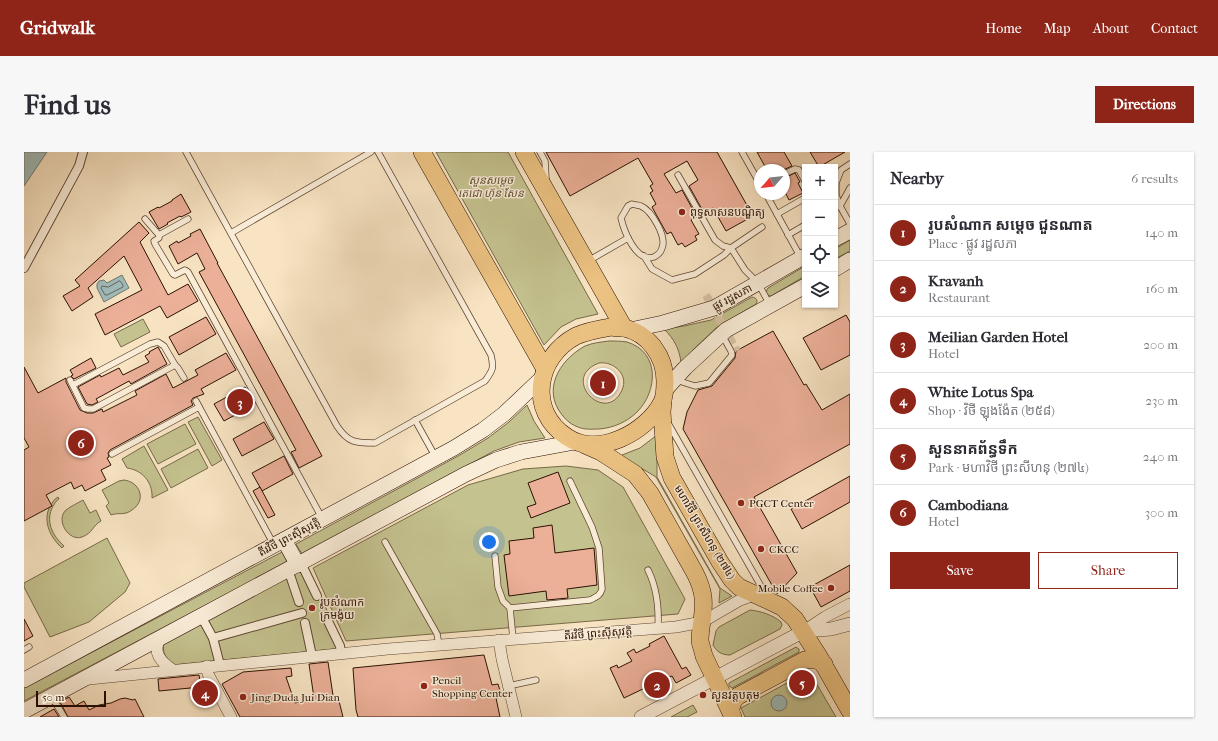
<!DOCTYPE html>
<meta charset="utf-8">
<style>
:root{--surface:#fff;--page:#f7f7f7;--text:#2b2b33;--muted:#7c7c81;--line:#e1e1e2;--accent:#8f2418}
body{margin:0;font-family:"IM FELL French Canon","Noto Sans Khmer",serif;background:var(--page);color:var(--text)}
.controls{position:absolute;right:12px;top:12px;display:grid;overflow:hidden;border-radius:0px;box-shadow:0 1px 3px #0004}
.controls button{width:36px;height:36px;display:grid;place-items:center;padding:0;border:0;border-bottom:1px solid var(--line);background:var(--surface);color:var(--text);font:20px sans-serif}
.compass{position:absolute;left:730px;top:12px;width:36px;height:36px;border-radius:50%;background:var(--surface);box-shadow:0 1px 3px #0004;rotate:242deg}
.scale{position:absolute;left:12px;bottom:10px;width:70px;box-sizing:border-box;padding-left:4px;border:2px solid #2c1002;border-top:0;font-size:11px;line-height:14px;white-space:nowrap;color:#2c1002;-webkit-text-stroke:3px #faedd8;paint-order:stroke}
.you{position:absolute;left:465px;top:390px;width:14px;height:14px;margin:-10px;border:3px solid #fff;border-radius:50%;background:#1a73e8;box-shadow:0 0 0 6px #1a73e833}
.badge{display:grid;place-items:center;width:26px;height:26px;border-radius:50%;background:var(--accent);color:#fff;font-size:13px;font-weight:700}
.pin{position:absolute;translate:-50% -50%;border:2px solid #fff;box-shadow:0 1px 4px #0006}
.list{margin:0;padding:0;list-style:none}
h2{display:flex;justify-content:space-between;align-items:center;height:52px;margin:0;padding:0 16px;font-size:17px}
h2 small{font-size:13px;font-weight:400;color:var(--muted)}
.list li{display:grid;grid-template-columns:26px 1fr auto;gap:12px;align-items:center;box-sizing:border-box;height:56px;padding:0 16px;border-top:1px solid var(--line)}
.list b{display:block;font-size:15px;white-space:nowrap}
.list p{margin:0;font-size:13px;white-space:nowrap;color:var(--muted)}
.list em{font-size:13px;font-style:normal;color:var(--muted)}
.actions{display:flex;gap:8px;padding:12px 16px}
.actions a{flex:1;padding:9px 0;border:1px solid var(--accent);border-radius:0px;text-align:center;font-size:14px;color:var(--accent)}
.actions .main{background:var(--accent);color:#fff}
.icon{flex:none;width:22px;height:22px;fill:none;stroke:currentColor;stroke-width:2;stroke-linecap:round;stroke-linejoin:round}
.map{position:relative;flex:none;width:826px;height:565px;overflow:hidden;border-radius:0px}
header{display:flex;align-items:center;gap:24px;box-sizing:border-box;height:56px;padding:0 20px;background:var(--accent);color:#fff}
header strong{font-size:19px}
nav{display:flex;gap:22px;margin-inline-start:auto;font-size:14px}
.intro{display:flex;align-items:center;justify-content:space-between;box-sizing:border-box;height:96px;padding:0 24px}
h1{margin:0;font-size:28px}
.button{padding:10px 18px;border-radius:0px;background:var(--accent);color:#fff;font-size:14px;font-weight:700}
main{display:flex;gap:24px;padding:0 24px}
aside{flex:1;background:var(--surface);border-radius:0px;box-shadow:0 1px 3px #0004}
.map>svg:first-child{display:block}
</style>
<header>
<strong>Gridwalk</strong>
<nav><a>Home</a><a>Map</a><a>About</a><a>Contact</a></nav>
</header>
<div class="intro"><h1>Find us</h1><a class="button">Directions</a></div>
<main>
<div class="map">
<svg width="826" height="565" viewBox="0 0 826 565">
<rect width="100%" height="100%" fill="#f8e4c3"/>
<filter id="stains"><feTurbulence type="fractalNoise" baseFrequency=".005" numOctaves="4"/><feColorMatrix values="0 0 0 0 .2 0 0 0 0 .09 0 0 0 0 .02 0 0 0 .5 -.17"/></filter>
<radialGradient id="worn" r=".72"><stop offset=".6" stop-color="#630" stop-opacity="0"/><stop offset="1" stop-color="#630" stop-opacity=".3"/></radialGradient>
<!-- green -->
<g fill="#c4c28f" stroke="#786948" fill-rule="evenodd">
<polygon points="412,0 484,0 574,162 552,167 537,175 520,193"/>
<polygon points="826,88 826,99 811,107 811,97"/>
<polygon points="781,114 781,124 747,144 743,143 742,140 744,136"/>
<path d="M728 145C732 146 733 147 733 150L732 152 692 176 671 196 659 210H657C655 196 650 187 640 177L660 174 687 168Z"/>
<polygon points="119,167 126,180 97,195 90,182"/>
<path d="M585 189C590 189 597 189 603 190 636 200 634 239 613 260 603 270 589 276 575 277 568 277 561 278 554 275 545 272 539 265 534 257 520 232 539 206 561 194 568 191 577 190 585 189ZM575 211C590 209 605 223 598 238 582 274 535 226 575 211Z"/>
<polygon points="503,253 510,269 521,286 495,290 470,299 278,402 272,392 436,303 464,286 485,270"/>
<polygon points="174,265 198,308 188,314 164,270"/>
<polygon points="161,272 172,292 134,312 123,292"/>
<polygon points="633,283 633,325 696,436 708,444 695,451 696,437 632,325 597,304 598,303 616,296"/>
<path d="M120 294 144 338 128 346C129 330 118 318 103 316L98 307Z"/>
<polygon points="174,297 184,316 147,336 137,317"/>
<polygon points="542,314 574,318 599,335 661,447 654,462 322,489 289,416 444,333 499,317"/>
<path d="M100 328C116 330 123 348 108 358 100 364 95 360 87 363L82 354 85 351 78 338 95 329Z"/>
<path d="M34 345 35 347C32 349 31 351 29 354 21 369 28 383 40 394L38 396C27 386 18 370 26 354 29 350 30 347 34 345Z"/>
<path d="M59 348 66 361 72 358 77 369C68 374 69 381 58 385 45 390 31 368 42 358 47 354 54 351 59 348Z"/>
<polygon points="83,386 106,431 101,440 65,470 26,485 0,435 0,431"/>
<polygon points="258,400 263,410 0,549 0,536"/>
<path d="M283 414 320 496 149 513C141 504 138 502 140 489Z"/>
<path d="M726 458C736 459 749 463 757 470L758 473 756 477 706 503C698 503 693 500 689 493L692 479 695 475Z"/>
<polygon points="772,495 775,497 775,500 708,536 705,534 705,531"/>
<polygon points="785,519 812,565 721,565 717,556"/>
<polygon points="669,553 673,560 663,565 647,565"/>
</g>
<!-- water -->
<g fill="#a0bdbc" stroke="#727872">
<polygon points="0,0 23,0 0,34"/>
<polygon points="98,123 105,136 80,150 73,136 73,132 75,129 80,128 83,131"/>
<circle cx="755" cy="551" r="8"/>
</g>
<g fill="none" stroke-linecap="round" stroke-linejoin="round">
<!-- shore -->
<polygon stroke="#66665f" stroke-width="1" points="96,129 99,133 99,135 83,143 81,143 77,136 78,134 84,135"/>
</g>
<!-- building -->
<g fill="#ecb099" stroke="#2c1002">
<polygon points="522,0 693,0 729,64 702,79 689,56 680,61 665,34 674,28 663,9 640,22 652,41 658,38 673,65 667,68 675,82 671,84 673,88 661,95 658,91 654,93 647,80 643,82 628,55 632,52 626,41 629,39 626,34 629,32 614,6 546,44"/>
<polygon points="733,0 760,0 768,14 759,18 743,18"/>
<polygon points="786,0 821,0 795,15"/>
<polygon points="771,21 776,30 774,31 779,41 765,48 760,38 760,26"/>
<polygon points="157,42 167,60 157,65 156,64 143,71 144,72 135,77 125,60 134,55 135,56 148,49 148,48"/>
<polygon points="115,70 125,81 116,90 144,143 164,132 174,149 143,166 136,154 81,183 71,162 118,138 100,104 64,136 69,145 48,159 39,144 56,134 51,128"/>
<polygon points="176,77 194,111 193,111 298,304 275,316 267,300 272,298 175,120 181,117 173,101 154,112 145,94 153,89 154,91 167,84 166,82"/>
<polygon points="822,163 826,170 826,203 797,218 779,186"/>
<polygon points="182,165 192,182 155,203 145,185"/>
<polygon points="749,179 780,233 782,232 798,258 826,242 826,292 730,345 773,421 753,442 659,277 663,260 674,238 688,234 711,206 712,199"/>
<polygon points="134,195 143,212 107,232 105,229 72,247 74,250 68,253 63,252 54,235 76,223 77,225 95,216 99,223 125,210 121,204 126,201 125,200"/>
<polygon points="202,201 212,218 177,237 180,242 169,246 167,249 169,253 86,298 84,301 85,305 83,306 87,313 77,318 82,328 61,339 58,333 50,337 47,330 22,343 28,354 0,369 0,298 5,295 0,286 0,215 14,241 42,226 42,230 56,258 63,261 69,261 78,257 79,260 113,243 111,239 142,222 149,236 174,223 171,218"/>
<polygon points="67,206 72,216 50,227 47,224 49,223 46,218"/>
<polygon points="582,224 587,232 576,238 571,230"/>
<polygon points="221,235 231,252 200,269 190,252"/>
<polygon points="240,270 250,287 218,304 209,287"/>
<polygon points="260,304 269,322 238,339 228,321"/>
<polygon points="534,320 546,351 507,366 503,355 512,352 504,331"/>
<polygon points="826,324 826,350 778,377 767,357"/>
<polygon points="236,335 251,363 244,366 229,339"/>
<polygon points="528,373 531,401 570,396 573,433 543,437 544,446 523,448 522,439 485,444 480,403 486,402 485,389 510,386 509,376"/>
<polygon points="826,413 826,439 797,455 786,435"/>
<polygon points="0,467 9,484 0,489"/>
<polygon points="640,484 658,517 662,515 667,523 652,531 648,524 639,528 637,525 622,533 623,535 600,546 586,516 593,513 594,516 608,509 603,501 610,497 612,501 626,494 625,492"/>
<polygon points="460,503 468,533 474,532 478,545 472,546 476,565 334,565 332,558 329,516"/>
<polygon points="304,510 310,550 315,549 319,565 216,565 198,532 219,520 267,516 268,524 262,525 271,551 290,546 285,512"/>
<polygon points="175,523 177,535 135,539 134,527"/>
<polygon points="45,545 51,554 60,549 65,558 75,553 87,551 96,547 101,546 109,548 111,547 120,565 44,565 36,550"/>
<polygon points="30,557 35,565 16,565"/>
</g>
<g fill="none" stroke-linecap="round" stroke-linejoin="round">
<!-- pedestrian-tunnel -->
<polyline stroke="#d9c4a6" stroke-width="8" stroke-dasharray="8 4" stroke-linecap="butt" points="682,143 713,199"/>
<!-- service casing -->
<g stroke="#5f4532" stroke-width="7">
<g id="service">
<path d="M162 0 313 274C324 291 332 291 351 291L461 229C469 218 470 216 467 203L354 0"/>
<polyline points="516,0 521,9 522,26"/>
<polyline points="718,0 736,32"/>
<polyline points="826,12 817,18 812,31 812,43 816,54 826,72"/>
<polyline points="760,22 771,17 775,18 781,29"/>
<polyline points="654,23 691,88 699,94 707,96 721,118 734,131 746,153"/>
<polyline points="742,42 777,106"/>
<path d="M608 52C611 53 615 53 617 54 628 59 643 85 638 96 637 100 634 103 630 105 612 111 600 79 597 66L604 54Z"/>
<polyline points="811,56 816,54 826,36"/>
<polyline points="753,62 781,46"/>
<polyline points="121,67 135,83 135,86 130,89 131,92 149,122 151,123 161,118 164,120 298,366"/>
<polyline points="207,81 347,0"/>
<polyline points="135,83 164,67"/>
<polyline points="764,83 781,73"/>
<polyline points="620,104 628,117 648,128 671,122 700,103 707,96 738,75"/>
<polyline points="564,109 604,86"/>
<polyline points="46,228 60,256 64,257 69,257 151,213 154,216 160,226"/>
<polyline points="652,228 671,234 685,231 708,203 707,199 698,183"/>
<polyline points="49,233 126,192 134,190 140,194 151,213"/>
<polyline points="172,249 250,393"/>
<polyline points="391,268 411,304"/>
<polyline points="644,271 742,443"/>
<polyline points="88,302 175,255"/>
<polyline points="361,390 413,482 415,493"/>
<path d="M471 404 474 435 479 449 486 456 566 448C572 445 576 444 578 437L575 396 568 375 546 329"/>
<path d="M624 418C633 436 635 456 634 476"/>
<polyline points="486,456 489,487"/>
<polyline points="0,498 5,495"/>
<polyline points="484,534 512,528"/>
<polyline points="28,545 40,565"/>
</g>
</g>
<!-- pedestrian casing -->
<g stroke="#5f4532" stroke-width="10">
<g id="pedestrian">
<polyline points="0,116 55,14 59,0"/>
<polyline points="277,411 293,444"/>
<polyline points="263,418 267,426 275,450"/>
<polyline points="177,464 189,486 196,513"/>
<polyline points="302,465 316,494 317,502"/>
<polyline points="281,471 288,504"/>
<polyline points="189,486 278,461"/>
</g>
</g>
<!-- minor casing -->
<g stroke="#5f4532" stroke-width="12">
<g id="minor">
<polyline points="780,479 801,465 826,452"/>
<path d="M136 486C128 501 137 510 149 518"/>
<polyline points="475,488 478,507 492,565"/>
<polyline points="183,514 184,522 207,565"/>
<polyline points="65,527 364,497 652,475 678,470 716,448 730,443"/>
</g>
</g>
<!-- tertiary casing -->
<g stroke="#5f4532" stroke-width="14">
<polyline id="tertiary" points="617,565 780,479 807,477 826,472"/>
</g>
<!-- secondary casing -->
<g stroke="#2c1002" stroke-width="16">
<g id="secondary">
<polyline points="811,87 826,79"/>
<polyline points="811,117 826,108"/>
<polyline points="606,178 639,171 690,156 781,104"/>
<polyline points="641,238 661,216 702,178 781,134"/>
<polyline points="260,388 274,413"/>
<polyline points="0,528 430,296 459,278 480,262 518,226"/>
<polyline points="0,559 442,322 472,308 497,300 551,290"/>
</g>
</g>
<!-- primary casing -->
<g stroke="#2c1002" stroke-width="18">
<g id="primary">
<polyline points="398,0 521,217"/>
<polyline points="500,0 600,176"/>
<path d="M587 175C591 176 596 176 600 176 624 181 641 204 641 229 641 236 641 244 638 250 623 280 574 306 543 285 503 259 512 205 552 184 563 179 575 177 587 175Z"/>
<polyline points="639,249 638,260 641,305 648,326 696,410 708,428 715,435 758,455 771,467 794,503 826,559"/>
<path d="M561 293 577 300 611 322 626 341 671 421C675 429 678 436 679 445 681 460 676 474 676 489 677 494 679 499 680 504L709 565"/>
<path d="M707 560C707 552 709 549 714 544L781 508 791 507 800 512"/>
</g>
</g>
<!-- service -->
<use href="#service" stroke="#faedd8" stroke-width="5.5"/>
<!-- pedestrian -->
<use href="#pedestrian" stroke="#faedd8" stroke-width="8"/>
<!-- minor -->
<use href="#minor" stroke="#faedd8" stroke-width="11"/>
<!-- tertiary -->
<use href="#tertiary" stroke="#faedd8" stroke-width="13"/>
<!-- secondary -->
<use href="#secondary" stroke="#faedd8" stroke-width="15"/>
<!-- primary -->
<use href="#primary" stroke="#ecc282" stroke-width="17"/>
</g>
<!-- markers -->
<g fill="#8f2418" stroke="#faedd8" stroke-width="1.5">
<circle cx="658" cy="60" r="4"/>
<circle cx="717" cy="351" r="4"/>
<circle cx="737" cy="397" r="4"/>
<circle cx="807" cy="436" r="4"/>
<circle cx="288" cy="456" r="4"/>
<circle cx="400" cy="534" r="4"/>
<circle cx="679" cy="543" r="4"/>
<circle cx="219" cy="545" r="4"/>
</g>
<g text-anchor="middle" stroke-width="3" stroke-linejoin="round" paint-order="stroke">
<!-- park labels -->
<g font-size="11" font-style="italic" fill="#614e33" stroke="#faedd8">
<text x="467" y="32">សួនសម្តេច<tspan x="467" dy="13">តេជោ ហ៊ុន សែន</tspan></text>
</g>
<!-- poi labels -->
<g font-size="11" fill="#2c1002" stroke="#faedd8" text-anchor="start">
<text x="666" y="64">ពុទ្ធសាសនបណ្ឌិត្យ</text>
<text x="725" y="355">PGCT Center</text>
<text x="745" y="401">CKCC</text>
<text x="799" y="440" text-anchor="end">Mobile Coffee</text>
<text x="296" y="454">រូបសំណាក<tspan x="296" dy="13">ក្រមង៉ុយ</tspan></text>
<text x="408" y="532">Pencil<tspan x="408" dy="13">Shopping Center</tspan></text>
<text x="687" y="547">សួនវត្តបតុម</text>
<text x="227" y="549">Jing Duda Jui Dian</text>
</g>
<!-- street labels -->
<g font-size="11" fill="#2c1002" stroke="#faedd8">
<text transform="translate(708 145) rotate(-28)" y="4">ផ្លូវ រដ្ឋសភា</text>
<text transform="translate(681 380) rotate(59)" y="4">មហាវិថី ព្រះសីហនុ (២៧៤)</text>
<text transform="translate(265 385) rotate(-28)" y="4">តីរវិថី ព្រះស៊ីសុវត្តិ</text>
<text transform="translate(574 481) rotate(-4)" y="4">តីរវិថី ព្រះស៊ីសុវត្តិ</text>
</g>
</g>
<rect width="100%" height="100%" filter="url(#stains)"/>
<rect width="100%" height="100%" fill="url(#worn)"/>
</svg>
<div class="controls">
<button>+</button>
<button>−</button>
<button><svg class="icon" aria-label="locate" viewBox="0 0 24 24"><circle cx="12" cy="12" r="6"/><path d="M12 2v4M12 18v4M2 12h4M18 12h4"/></svg></button>
<button><svg class="icon" aria-label="layers" viewBox="0 0 24 24"><path d="M12 4l9 5-9 5-9-5zM3 14l9 5 9-5"/></svg></button>
</div>
<svg class="compass" viewBox="-18 -18 36 36"><path d="M0-13l5 13h-10z" fill="#e53935"/><path d="M0 13l5-13h-10z" fill="#7c7c81"/></svg>
<div class="scale">50 m</div>
<div class="you"></div>
<div class="pin badge" style="left:579px;top:231px">1</div>
<div class="pin badge" style="left:633px;top:533px">2</div>
<div class="pin badge" style="left:216px;top:250px">3</div>
<div class="pin badge" style="left:181px;top:541px">4</div>
<div class="pin badge" style="left:778px;top:531px">5</div>
<div class="pin badge" style="left:57px;top:291px">6</div>
</div>
<aside>
<h2>Nearby<small>6 results</small></h2>
<ul class="list">
<li><span class="badge">1</span><div><b>រូបសំណាក សម្ដេច ជួនណាត</b><p>Place · ផ្លូវ រដ្ឋសភា</p></div><em>140 m</em></li>
<li><span class="badge">2</span><div><b>Kravanh</b><p>Restaurant</p></div><em>160 m</em></li>
<li><span class="badge">3</span><div><b>Meilian Garden Hotel</b><p>Hotel</p></div><em>200 m</em></li>
<li><span class="badge">4</span><div><b>White Lotus Spa</b><p>Shop · វិថី ឡុងង៉ែត (២៥៨)</p></div><em>230 m</em></li>
<li><span class="badge">5</span><div><b>សួននាគព័ន្ធទឹក</b><p>Park · មហាវិថី ព្រះសីហនុ (២៧៤)</p></div><em>240 m</em></li>
<li><span class="badge">6</span><div><b>Cambodiana</b><p>Hotel</p></div><em>300 m</em></li>
</ul>
<div class="actions"><a class="main">Save</a><a>Share</a></div>
</aside>
</main>
